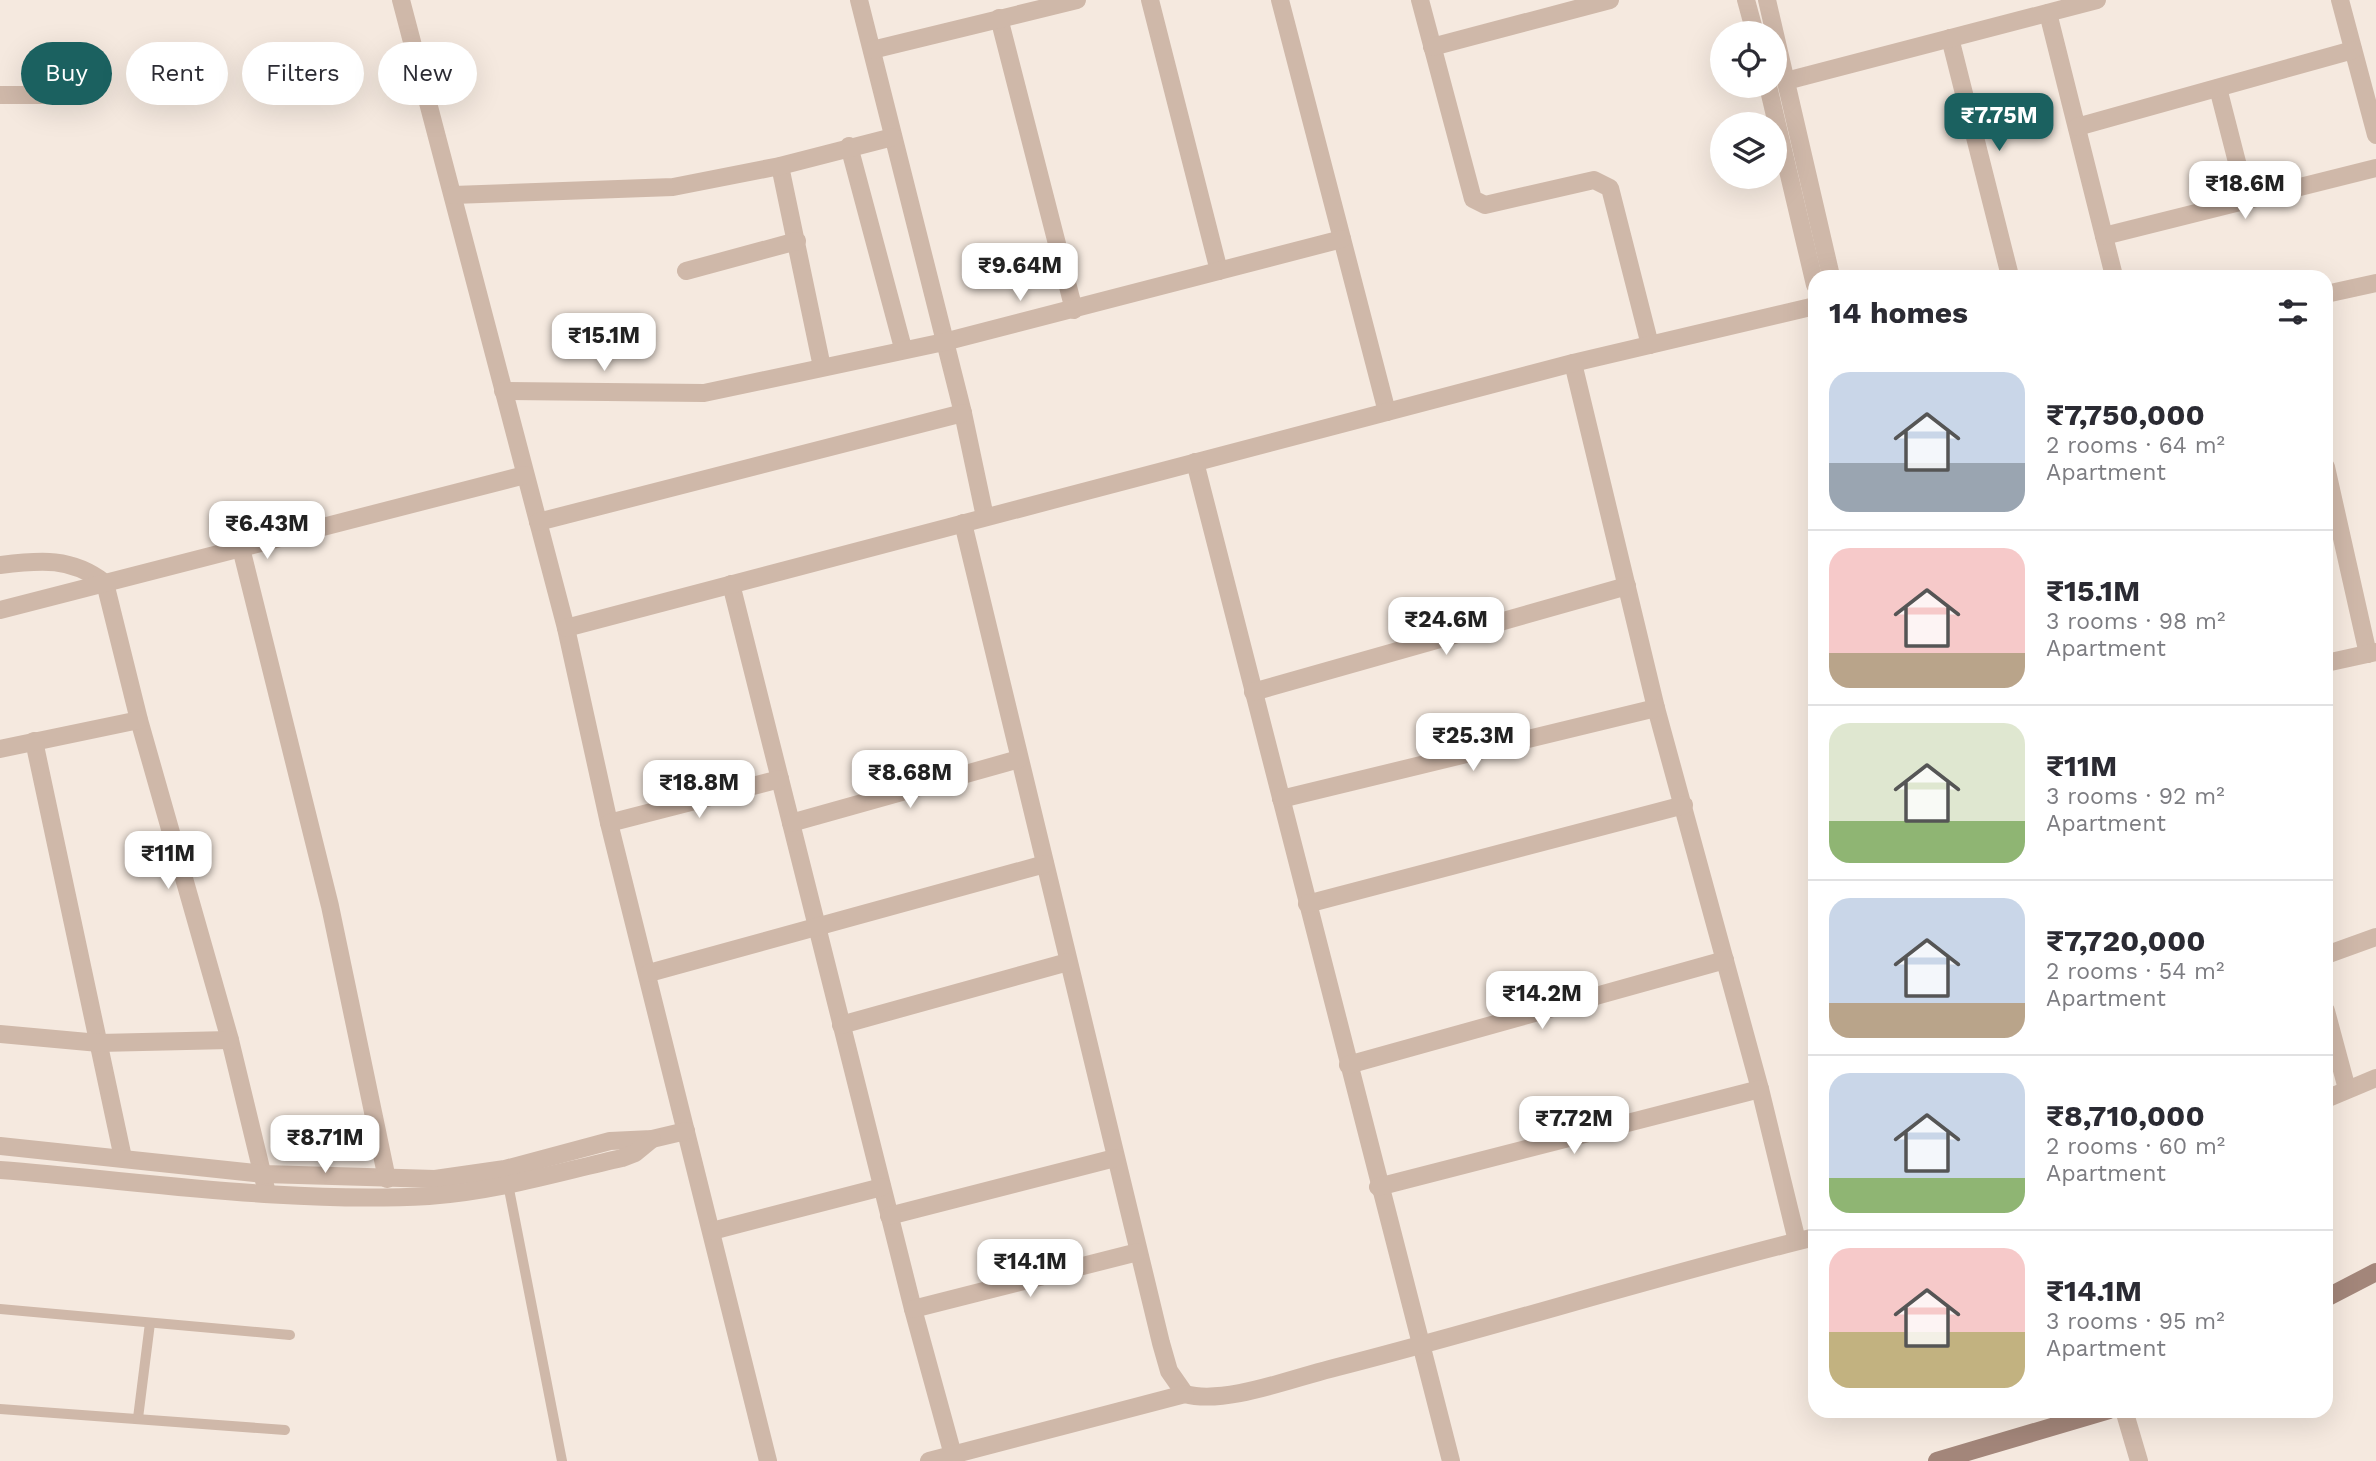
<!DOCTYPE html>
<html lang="en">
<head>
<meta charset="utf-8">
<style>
  :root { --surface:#fff; --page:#f7f7f7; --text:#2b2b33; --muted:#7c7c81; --line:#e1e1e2; --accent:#1b6160 }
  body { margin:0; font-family:"Work Sans",sans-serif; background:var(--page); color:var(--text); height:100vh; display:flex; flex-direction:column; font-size:26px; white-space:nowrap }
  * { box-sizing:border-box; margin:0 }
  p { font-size:23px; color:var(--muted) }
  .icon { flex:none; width:38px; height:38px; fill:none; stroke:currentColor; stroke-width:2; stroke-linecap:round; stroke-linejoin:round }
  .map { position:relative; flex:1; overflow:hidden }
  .details { position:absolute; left:1808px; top:270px; width:525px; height:1148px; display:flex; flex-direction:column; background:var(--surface); border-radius:21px; box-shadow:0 7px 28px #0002 }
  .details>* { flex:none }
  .top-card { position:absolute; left:21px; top:42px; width:665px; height:63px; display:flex; gap:14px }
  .buttons { position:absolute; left:1710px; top:21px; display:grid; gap:14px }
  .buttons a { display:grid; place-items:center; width:77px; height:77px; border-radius:50%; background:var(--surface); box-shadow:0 7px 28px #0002; font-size:35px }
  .price { position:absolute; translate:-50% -60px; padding:0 16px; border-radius:14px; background:#fff; color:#222; font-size:23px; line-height:46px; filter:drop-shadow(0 2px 4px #0008) }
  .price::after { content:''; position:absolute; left:50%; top:42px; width:21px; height:16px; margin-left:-10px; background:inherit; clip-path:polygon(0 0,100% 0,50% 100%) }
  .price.selected { background:var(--accent); color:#fff }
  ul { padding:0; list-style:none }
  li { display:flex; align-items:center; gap:21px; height:175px; padding:0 21px }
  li+li { border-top:2px solid var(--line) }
  li span { display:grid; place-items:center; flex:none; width:196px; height:140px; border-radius:21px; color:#555 }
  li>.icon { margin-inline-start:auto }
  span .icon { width:84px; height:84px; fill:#fffc; stroke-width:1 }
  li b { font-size:30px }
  h2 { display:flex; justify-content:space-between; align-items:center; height:84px; padding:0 21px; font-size:30px }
  .chip { padding:0 24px; border-radius:32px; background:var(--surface); box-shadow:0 7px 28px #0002; font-size:24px; line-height:63px }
  .chip.selected { background:var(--accent); color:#fff }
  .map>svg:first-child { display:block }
</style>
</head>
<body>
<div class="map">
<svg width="2376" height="1461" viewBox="0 0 2376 1461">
  <rect width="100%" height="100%" fill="#f5e9df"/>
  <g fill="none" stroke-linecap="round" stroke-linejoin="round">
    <g stroke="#cfb8a9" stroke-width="10">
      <polyline points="508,1184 562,1461"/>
      <polyline points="0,1309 290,1335"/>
      <polyline points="0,1409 285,1430"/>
      <polyline points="138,1418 150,1323"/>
    </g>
    <g stroke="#cfb8a9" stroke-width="18">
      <polyline points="401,0 566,628 609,823 768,1461"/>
      <polyline points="859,0 963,413 985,517"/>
      <polyline points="1150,0 1219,271"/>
      <polyline points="1280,0 1387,412"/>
      <polyline points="1420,0 1473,199 1485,205 1594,180 1610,188 1650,345"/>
      <polyline points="1746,0 1755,33"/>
      <polyline points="1767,0 1831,276"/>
      <polyline points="2340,0 2376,135"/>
      <polyline points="2048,13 2114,276"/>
      <polyline points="999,18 1074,310"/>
      <polyline points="1950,38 2010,276"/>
      <polyline points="1432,47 1610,0"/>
      <polyline points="872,50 1077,0"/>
      <polyline points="1786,81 2097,0"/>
      <polyline points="1768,86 1815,285"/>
      <polyline points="2218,88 2247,201"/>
      <polyline points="0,95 59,95"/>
      <polyline points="2077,127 2353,50"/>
      <polyline points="849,146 903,348"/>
      <polyline points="780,166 822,367"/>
      <polyline points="453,195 673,187 780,166 893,137"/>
      <polyline points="2104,236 2376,168"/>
      <polyline points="686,271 797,241"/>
      <polyline points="2326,294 2376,283"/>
      <polyline points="1573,363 1656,708 1760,1089 1797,1241"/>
      <polyline points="503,391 704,393 944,342 1342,239"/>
      <polyline points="1195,462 1451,1461"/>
      <polyline points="2326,467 2368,654"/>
      <polyline points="538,522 963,413"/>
      <path d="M963 523 1161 1343 1169 1371 1185 1394C1224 1405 1290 1379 1330 1369 1492 1328 1652 1277 1815 1237"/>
      <polyline points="241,548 330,906 387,1179"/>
      <path d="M0 565C40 560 72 557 105 583L139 720 230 1040 267 1193"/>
      <polyline points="731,584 913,1309 953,1455"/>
      <polyline points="0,610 525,475"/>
      <polyline points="566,628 1573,363 1815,306"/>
      <polyline points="2326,663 2376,652"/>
      <polyline points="1253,692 1627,586"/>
      <polyline points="34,741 123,1158"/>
      <polyline points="0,749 139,720"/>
      <polyline points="1281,799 1656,708"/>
      <polyline points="609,823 780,779"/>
      <polyline points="791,823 1019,759"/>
      <polyline points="1307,904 1684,805"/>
      <polyline points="2326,955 2376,937"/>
      <polyline points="649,973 1045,864"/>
      <polyline points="2326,1011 2347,1089"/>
      <polyline points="841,1025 1068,962"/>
      <polyline points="0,1034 99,1043 230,1040"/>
      <polyline points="1348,1065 1725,960"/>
      <polyline points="2326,1099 2376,1078"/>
      <polyline points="0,1146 264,1174 435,1179 505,1169 610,1141 652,1139 686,1131"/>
      <path d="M0 1170C142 1181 287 1204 429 1196 494 1192 559 1172 622 1158L635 1153 652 1139"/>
      <polyline points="1378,1187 1760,1089"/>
      <polyline points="889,1216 1115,1158"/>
      <polyline points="712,1231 882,1187"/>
      <polyline points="913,1309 1138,1252"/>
      <polyline points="2124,1410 2139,1461"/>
      <polyline points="929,1461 1185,1394"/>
    </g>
    <g stroke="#a3867a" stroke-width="18">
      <polyline points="2326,1298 2376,1272"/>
      <polyline points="1937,1461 2109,1410"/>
    </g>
  </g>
</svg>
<div class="buttons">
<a><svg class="icon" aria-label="locate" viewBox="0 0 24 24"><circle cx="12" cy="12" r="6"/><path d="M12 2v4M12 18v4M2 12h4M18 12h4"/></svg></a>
<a><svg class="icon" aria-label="layers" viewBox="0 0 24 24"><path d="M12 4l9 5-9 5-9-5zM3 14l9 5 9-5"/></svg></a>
</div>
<b class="price selected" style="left:1999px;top:153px">₹7.75M</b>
<b class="price" style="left:2245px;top:221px">₹18.6M</b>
<b class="price" style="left:1020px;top:303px">₹9.64M</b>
<b class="price" style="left:604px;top:373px">₹15.1M</b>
<b class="price" style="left:267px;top:561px">₹6.43M</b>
<b class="price" style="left:1446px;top:657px">₹24.6M</b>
<b class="price" style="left:1473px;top:773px">₹25.3M</b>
<b class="price" style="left:910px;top:810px">₹8.68M</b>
<b class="price" style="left:699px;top:820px">₹18.8M</b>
<b class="price" style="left:168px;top:891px">₹11M</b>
<b class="price" style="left:1542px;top:1031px">₹14.2M</b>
<b class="price" style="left:1574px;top:1156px">₹7.72M</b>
<b class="price" style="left:325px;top:1175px">₹8.71M</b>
<b class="price" style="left:1030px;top:1299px">₹14.1M</b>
<div class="top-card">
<a class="chip selected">Buy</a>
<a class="chip">Rent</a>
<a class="chip">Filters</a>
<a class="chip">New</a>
</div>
<section class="details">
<h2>14 homes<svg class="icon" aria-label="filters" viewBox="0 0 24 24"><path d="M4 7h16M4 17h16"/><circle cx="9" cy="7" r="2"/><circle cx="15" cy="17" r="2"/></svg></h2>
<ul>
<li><span style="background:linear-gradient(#c9d6e8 65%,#9aa5b1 0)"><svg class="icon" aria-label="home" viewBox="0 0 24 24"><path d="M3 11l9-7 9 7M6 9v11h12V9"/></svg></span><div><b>₹7,750,000</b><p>2 rooms · 64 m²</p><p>Apartment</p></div></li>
<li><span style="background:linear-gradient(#f6c9c9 75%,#b9a48a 0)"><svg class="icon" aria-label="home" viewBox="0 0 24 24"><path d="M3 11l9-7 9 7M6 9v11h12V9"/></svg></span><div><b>₹15.1M</b><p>3 rooms · 98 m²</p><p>Apartment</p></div></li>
<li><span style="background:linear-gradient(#dfe7d0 70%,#8fb573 0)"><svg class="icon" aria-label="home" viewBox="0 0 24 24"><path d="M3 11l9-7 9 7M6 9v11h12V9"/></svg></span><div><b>₹11M</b><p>3 rooms · 92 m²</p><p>Apartment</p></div></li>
<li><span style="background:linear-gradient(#c9d6e8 75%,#b9a48a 0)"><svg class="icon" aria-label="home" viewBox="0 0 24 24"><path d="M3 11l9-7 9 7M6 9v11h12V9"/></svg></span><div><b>₹7,720,000</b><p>2 rooms · 54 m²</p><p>Apartment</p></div></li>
<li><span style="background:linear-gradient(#c9d6e8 75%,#8fb573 0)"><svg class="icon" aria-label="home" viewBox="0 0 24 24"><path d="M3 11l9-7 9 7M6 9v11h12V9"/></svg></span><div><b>₹8,710,000</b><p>2 rooms · 60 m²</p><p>Apartment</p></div></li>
<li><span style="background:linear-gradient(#f6c9c9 60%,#c2b280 0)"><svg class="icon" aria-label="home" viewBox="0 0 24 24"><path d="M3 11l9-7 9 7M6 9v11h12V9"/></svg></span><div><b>₹14.1M</b><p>3 rooms · 95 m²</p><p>Apartment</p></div></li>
</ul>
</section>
</div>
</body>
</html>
